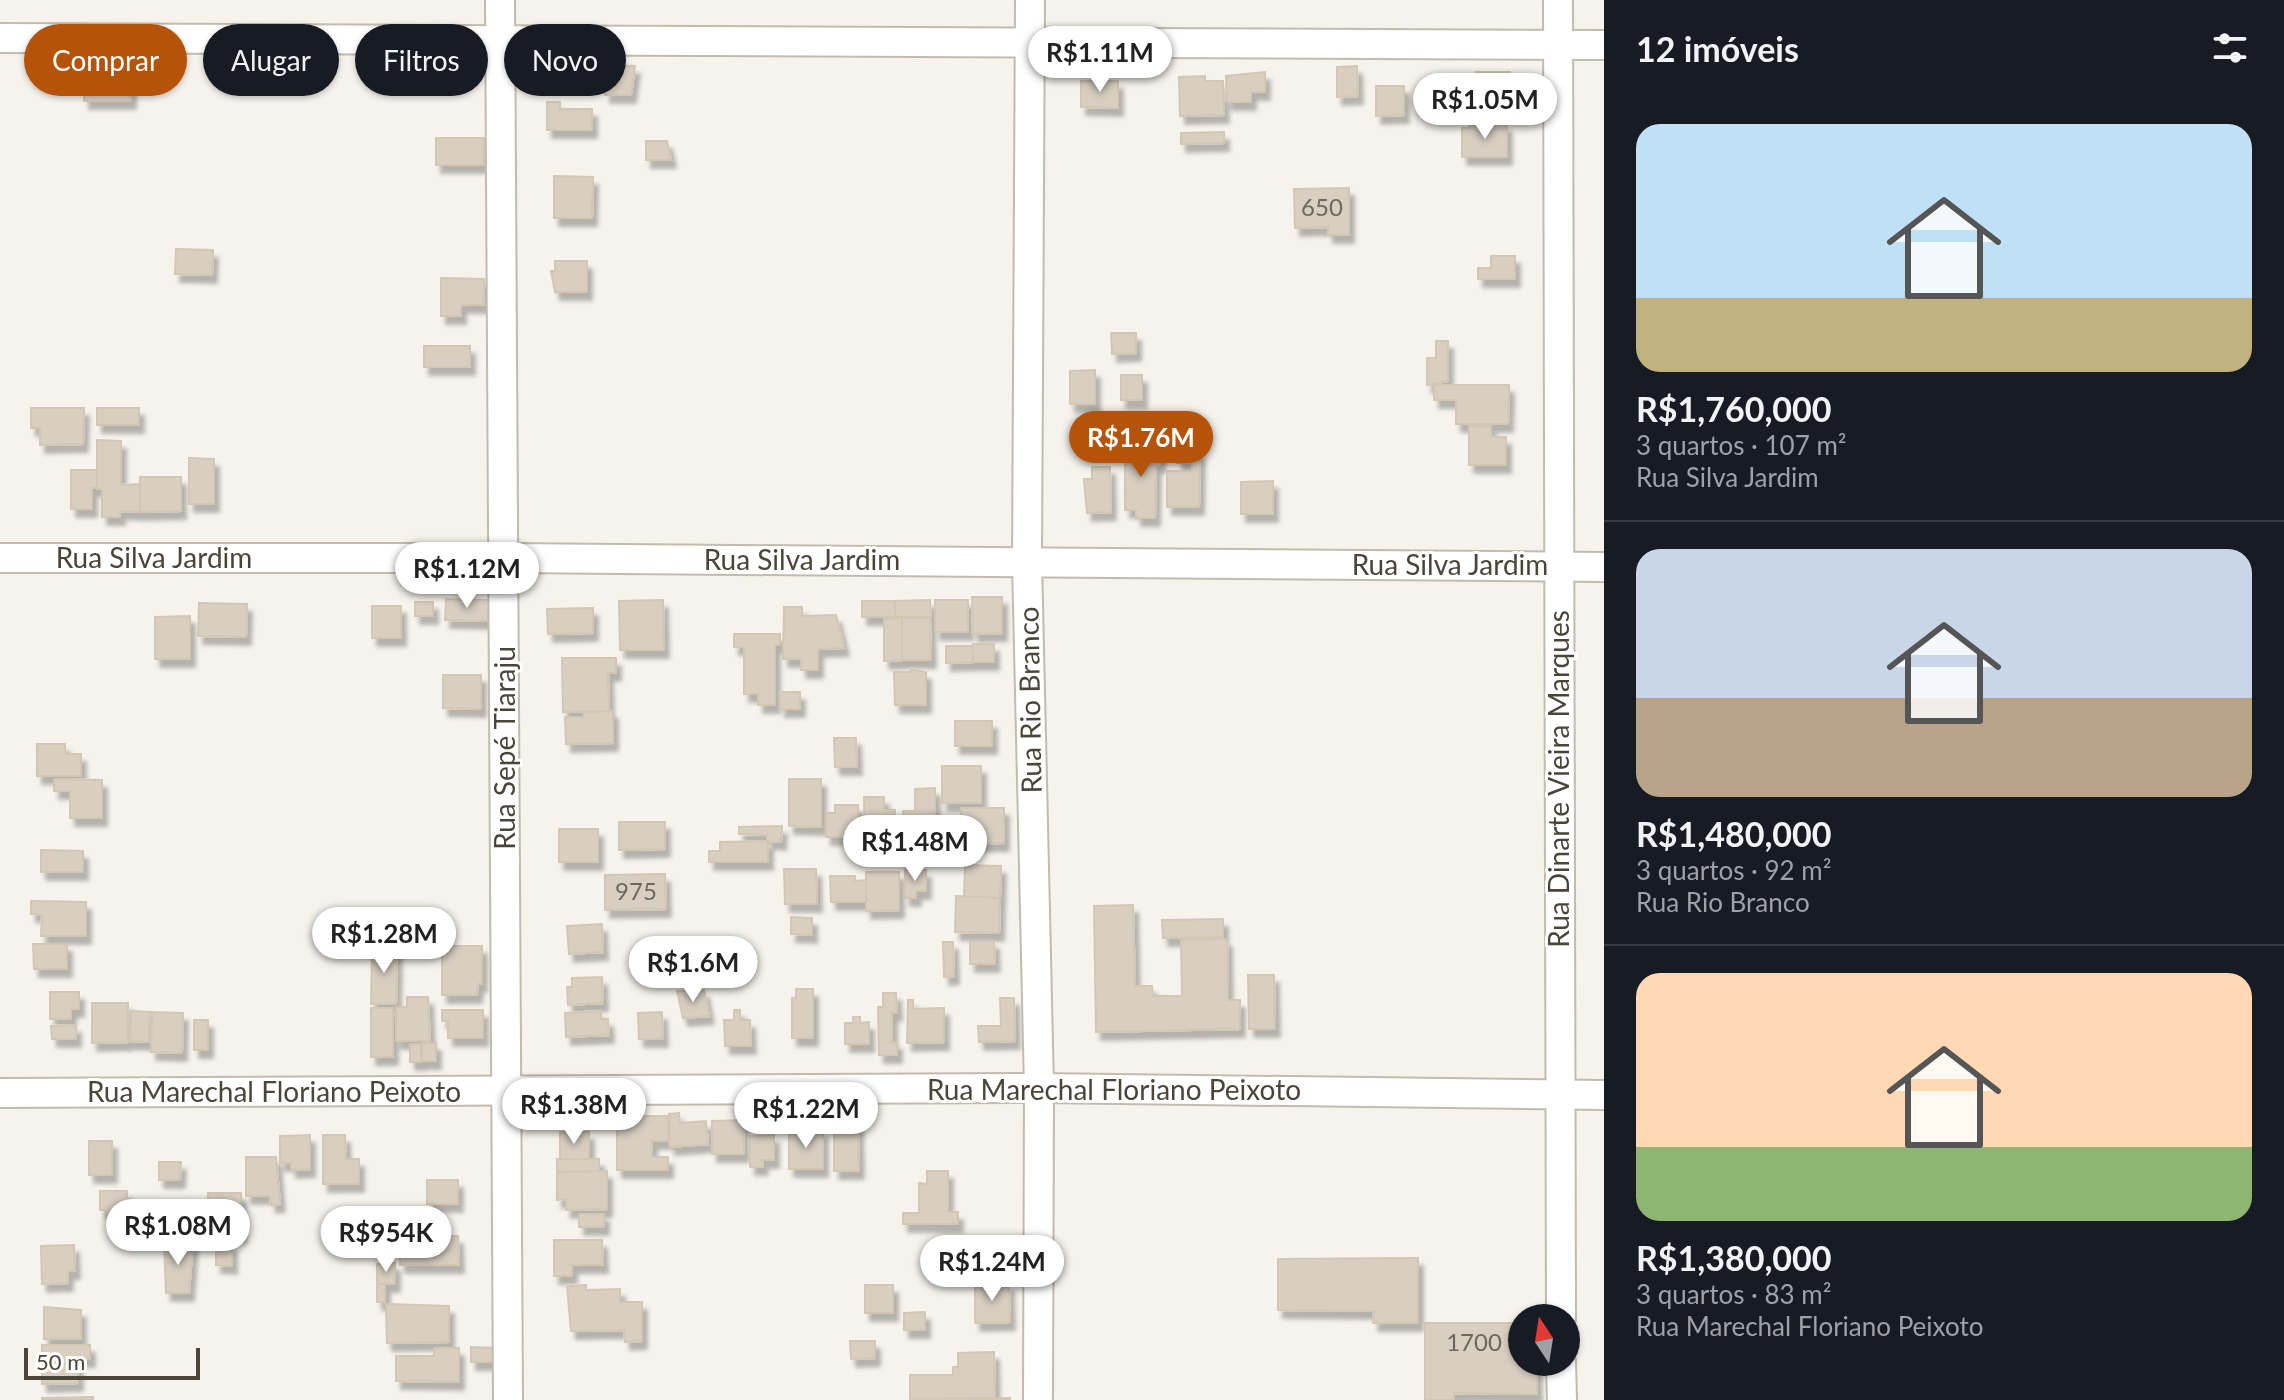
<!DOCTYPE html>
<html lang="pt">
<head>
<meta charset="utf-8">
<style>
  :root { --surface:#171b24; --page:#242831; --text:#f1f3f6; --muted:#9ea1a6; --line:#363941; --accent:#b45309 }
  body { margin:0; font-family:Lato,sans-serif; background:var(--page); color:var(--text); height:100vh; display:flex; flex-direction:column; font-size:30px; white-space:nowrap }
  * { box-sizing:border-box; margin:0 }
  p { font-size:26px; color:var(--muted) }
  .icon { flex:none; width:44px; height:44px; fill:none; stroke:currentColor; stroke-width:2; stroke-linecap:round; stroke-linejoin:round }
  .map { position:relative; flex:1; overflow:hidden }
  .drawer { display:flex; flex-direction:column; background:var(--surface); width:680px }
  .drawer>* { flex:none }
  .hud { position:absolute; left:24px; top:24px; width:760px; height:72px; display:flex; gap:16px }
  .needle { width:52px; rotate:348deg }
  .tools { position:absolute; left:1508px; top:1304px; display:grid; gap:16px }
  .tools a { display:grid; place-items:center; width:72px; height:72px; border-radius:50%; background:var(--surface); box-shadow:0 2px 6px #0004; font-size:40px }
  .scale { position:absolute; left:24px; bottom:20px; width:176px; box-sizing:border-box; padding-left:8px; border:4px solid #4b4439; border-top:0; font-size:22px; line-height:28px; white-space:nowrap; color:#4b4439; -webkit-text-stroke:6px #fff; paint-order:stroke }
  .price { position:absolute; translate:-50% -68px; padding:0 18px; border-radius:28px; background:#fff; color:#222; font-size:26px; line-height:52px; filter:drop-shadow(0 2px 4px #0008) }
  .price::after { content:''; position:absolute; left:50%; top:48px; width:24px; height:18px; margin-left:-12px; background:inherit; clip-path:polygon(0 0,100% 0,50% 100%) }
  .price.on { background:var(--accent); color:#fff }
  ul { padding:0; list-style:none }
  li { display:grid; align-content:center; gap:16px; height:424px; padding:0 32px }
  li+li { border-top:2px solid var(--line) }
  li span { display:grid; place-items:center; height:248px; border-radius:24px; color:#555 }
  li>.icon { margin-inline-start:auto }
  span .icon { width:144px; height:144px; fill:#fffc; stroke-width:1 }
  li b { font-size:34px }
  h2 { display:flex; justify-content:space-between; align-items:center; height:96px; padding:0 32px; font-size:34px }
  .tag { padding:0 28px; border-radius:36px; background:var(--surface); box-shadow:0 2px 6px #0004; font-size:28px; line-height:72px }
  .tag.on { background:var(--accent); color:#fff }
  main { display:flex; flex:1; min-height:0 }
  .map>svg:first-child { display:block }
</style>
</head>
<body>
<main>
<div class="map">
<svg width="1604" height="1400" viewBox="0 0 1604 1400">
  <defs>
    <filter id="shadow"><feDropShadow dx="5" dy="8" stdDeviation="2" flood-color="#0004"/></filter>
  </defs>
  <rect width="100%" height="100%" fill="#f6f3ec"/>
  <g fill="#d8cfc1" stroke="#d3c7b4" stroke-width="2" filter="url(#shadow)">
    <polygon points="606,65 635,66 631,95 605,95"/>
    <polygon points="1357,66 1358,96 1337,97 1337,67"/>
    <polygon points="84,72 118,72 118,80 131,80 131,101 84,101"/>
    <polygon points="1265,72 1265,92 1251,92 1251,102 1227,102 1226,76"/>
    <polygon points="1476,72 1510,72 1509,99 1476,99"/>
    <polygon points="1205,76 1205,81 1223,81 1224,115 1180,116 1179,77"/>
    <polygon points="1081,81 1118,81 1118,108 1081,107"/>
    <polygon points="1376,86 1404,86 1404,115 1376,116"/>
    <polygon points="547,102 560,102 560,109 592,109 592,130 547,130"/>
    <polygon points="1469,124 1507,124 1507,157 1462,157 1462,128 1469,128"/>
    <polygon points="1224,132 1224,143 1181,144 1181,133"/>
    <rect x="436" y="138" width="48" height="27"/>
    <polygon points="646,141 667,141 671,160 646,160"/>
    <polygon points="554,176 593,177 592,218 554,218"/>
    <polygon points="1349,188 1349,235 1328,235 1328,227 1295,228 1294,189"/>
    <polygon points="176,249 213,250 212,275 175,274"/>
    <polygon points="1491,256 1515,256 1515,279 1478,279 1478,268 1491,268"/>
    <polygon points="555,261 587,261 587,292 555,292 551,271 555,271"/>
    <polygon points="441,278 484,279 484,305 461,305 461,316 441,316"/>
    <polygon points="1111,333 1136,333 1136,353 1112,354"/>
    <polygon points="1436,341 1448,341 1448,381 1427,385 1427,358 1436,358"/>
    <rect x="424" y="346" width="46" height="21"/>
    <polygon points="1095,370 1095,404 1070,404 1070,371"/>
    <rect x="1121" y="375" width="21" height="25"/>
    <polygon points="1434,385 1509,385 1508,424 1456,424 1456,400 1434,400"/>
    <polygon points="31,408 84,408 83,444 40,445 40,428 31,428"/>
    <rect x="97" y="408" width="42" height="17"/>
    <polygon points="1469,426 1491,427 1491,437 1506,437 1506,465 1469,465"/>
    <polygon points="97,440 121,441 121,485 140,484 140,512 120,511 120,517 102,517 102,489 97,489"/>
    <polygon points="1125,441 1143,442 1143,451 1160,451 1160,465 1156,465 1155,518 1136,518 1136,510 1125,510"/>
    <polygon points="1177,452 1200,452 1199,507 1167,507 1167,471 1192,471 1192,463 1177,463"/>
    <polygon points="189,458 214,459 214,504 189,504"/>
    <polygon points="1092,467 1110,467 1111,512 1087,513 1084,479 1092,479"/>
    <polygon points="71,470 97,470 97,488 92,488 92,509 71,509"/>
    <polygon points="140,477 181,477 181,511 140,512"/>
    <polygon points="1273,481 1273,514 1241,514 1241,482"/>
    <polygon points="972,597 1002,597 1002,633 973,634"/>
    <polygon points="446,599 488,600 488,621 445,620"/>
    <polygon points="663,600 664,650 620,650 619,601"/>
    <polygon points="930,600 931,617 895,617 895,601"/>
    <rect x="935" y="600" width="33" height="32"/>
    <rect x="862" y="601" width="33" height="16"/>
    <rect x="415" y="602" width="18" height="14"/>
    <polygon points="199,603 247,604 246,637 198,636"/>
    <rect x="372" y="606" width="29" height="32"/>
    <polygon points="784,607 802,607 802,616 836,615 844,648 818,649 818,670 801,670 801,659 783,659"/>
    <polygon points="593,608 593,633 548,634 547,609"/>
    <polygon points="190,616 190,659 155,659 155,617"/>
    <polygon points="902,618 902,660 884,661 884,619"/>
    <polygon points="902,618 930,618 931,660 902,660"/>
    <polygon points="734,634 780,634 780,645 775,645 775,705 758,705 758,694 744,694 744,647 734,647"/>
    <rect x="973" y="644" width="21" height="18"/>
    <polygon points="946,646 973,646 973,662 946,663"/>
    <polygon points="562,658 616,658 616,673 608,673 609,711 563,712"/>
    <polygon points="911,669 926,672 926,705 895,705 894,672 911,672"/>
    <polygon points="443,675 481,675 481,709 443,708"/>
    <rect x="780" y="692" width="20" height="17"/>
    <polygon points="613,711 613,743 566,744 565,717 583,717 583,712"/>
    <rect x="955" y="721" width="37" height="25"/>
    <polygon points="834,738 856,738 857,767 835,767"/>
    <polygon points="37,744 65,744 65,754 81,754 81,776 37,776"/>
    <rect x="942" y="766" width="39" height="37"/>
    <polygon points="54,779 102,780 102,818 70,818 70,791 54,791"/>
    <polygon points="789,779 821,779 821,827 789,826"/>
    <polygon points="935,788 935,834 903,835 903,811 915,811 915,789"/>
    <polygon points="864,797 884,797 884,810 895,810 895,842 874,842 874,847 865,848"/>
    <polygon points="835,805 858,805 858,837 826,837 826,813 835,813"/>
    <polygon points="961,808 1004,808 1004,843 942,844 942,829 961,829"/>
    <polygon points="619,822 665,822 665,849 619,850"/>
    <polygon points="782,826 781,842 768,841 767,835 739,834 739,827"/>
    <rect x="559" y="829" width="39" height="33"/>
    <polygon points="768,841 768,862 709,862 709,851 720,851 720,842"/>
    <polygon points="41,850 83,851 83,872 41,872"/>
    <polygon points="965,865 1001,866 1000,898 964,897"/>
    <polygon points="784,869 816,869 817,904 785,904"/>
    <polygon points="905,870 926,870 926,891 916,891 916,898 905,898"/>
    <polygon points="866,872 899,872 899,910 866,911"/>
    <polygon points="665,874 666,909 605,910 605,875"/>
    <polygon points="830,876 855,876 855,881 866,880 866,902 831,902"/>
    <polygon points="956,896 1000,898 999,933 955,932"/>
    <polygon points="31,901 86,902 86,936 41,936 42,915 31,914"/>
    <polygon points="1133,905 1135,986 1152,986 1153,996 1182,996 1181,940 1227,939 1228,1000 1240,1000 1240,1029 1096,1032 1094,906"/>
    <polygon points="791,917 812,918 812,935 791,934"/>
    <polygon points="1223,919 1223,937 1163,938 1162,920"/>
    <polygon points="602,924 603,952 569,954 567,926"/>
    <polygon points="970,941 994,941 995,964 970,964"/>
    <polygon points="943,942 953,942 954,976 944,977"/>
    <polygon points="33,944 67,944 67,969 34,969"/>
    <polygon points="397,945 396,1004 371,1004 372,946"/>
    <polygon points="442,946 482,946 482,984 478,984 477,995 442,995"/>
    <polygon points="1248,975 1274,975 1275,1029 1249,1029"/>
    <polygon points="602,977 603,1003 568,1005 567,987 572,987 572,978"/>
    <polygon points="796,989 813,989 813,1038 792,1038 792,998 796,998"/>
    <polygon points="704,990 709,1016 683,1018 677,991"/>
    <polygon points="50,992 79,992 79,1009 71,1009 71,1019 50,1019"/>
    <polygon points="883,993 896,993 897,1013 892,1013 892,1042 897,1042 897,1055 879,1055 878,1007 883,1007"/>
    <polygon points="407,997 428,997 430,1041 396,1041 396,1007 407,1007"/>
    <polygon points="1000,998 1014,998 1015,1041 979,1042 978,1026 1001,1026"/>
    <polygon points="908,1000 913,1000 913,1009 944,1008 944,1042 907,1043"/>
    <polygon points="92,1003 128,1003 128,1042 92,1043"/>
    <rect x="371" y="1008" width="22" height="49"/>
    <polygon points="442,1010 483,1010 483,1038 448,1038 448,1021 442,1021"/>
    <polygon points="734,1010 740,1010 740,1020 750,1020 751,1046 725,1046 724,1020 734,1020"/>
    <polygon points="131,1011 150,1012 149,1042 130,1041"/>
    <polygon points="601,1011 601,1019 608,1019 609,1035 566,1037 565,1013"/>
    <polygon points="152,1012 183,1013 182,1053 151,1052"/>
    <polygon points="662,1012 663,1039 639,1039 638,1013"/>
    <polygon points="853,1017 860,1017 860,1023 869,1022 869,1044 845,1044 845,1023 853,1023"/>
    <rect x="194" y="1020" width="14" height="30"/>
    <polygon points="76,1025 76,1039 52,1039 51,1026"/>
    <rect x="422" y="1043" width="14" height="18"/>
    <rect x="410" y="1044" width="11" height="18"/>
    <polygon points="679,1113 680,1123 706,1121 708,1144 670,1147 669,1114"/>
    <polygon points="617,1116 668,1116 668,1141 652,1141 652,1157 668,1157 668,1170 617,1170"/>
    <polygon points="743,1120 744,1154 712,1154 712,1121"/>
    <polygon points="858,1124 859,1171 834,1171 834,1125"/>
    <rect x="789" y="1130" width="34" height="39"/>
    <rect x="560" y="1132" width="29" height="27"/>
    <polygon points="310,1135 310,1169 291,1170 291,1163 280,1163 280,1136"/>
    <polygon points="323,1135 345,1135 346,1159 359,1159 359,1184 323,1184"/>
    <polygon points="774,1135 774,1160 762,1160 763,1167 750,1167 750,1136"/>
    <rect x="89" y="1141" width="23" height="34"/>
    <polygon points="246,1157 276,1157 280,1204 271,1205 270,1196 246,1196"/>
    <rect x="557" y="1159" width="42" height="13"/>
    <polygon points="159,1162 181,1162 180,1180 159,1180"/>
    <polygon points="607,1171 607,1209 566,1210 566,1199 557,1200 557,1172"/>
    <polygon points="927,1171 948,1171 948,1212 958,1212 958,1224 903,1224 903,1213 919,1213 919,1183 927,1184"/>
    <rect x="427" y="1180" width="31" height="24"/>
    <polygon points="100,1191 127,1191 127,1211 116,1211 116,1219 108,1219 108,1210 100,1210"/>
    <polygon points="208,1193 241,1193 241,1235 208,1234"/>
    <rect x="579" y="1214" width="25" height="13"/>
    <polygon points="400,1236 458,1236 459,1265 400,1265"/>
    <polygon points="554,1240 602,1240 603,1265 572,1265 572,1276 554,1276"/>
    <polygon points="164,1242 193,1242 189,1293 166,1293"/>
    <polygon points="216,1244 232,1244 232,1266 216,1265"/>
    <polygon points="74,1245 75,1271 68,1271 68,1283 42,1284 41,1246"/>
    <polygon points="1418,1258 1418,1323 1373,1323 1374,1311 1278,1310 1278,1259"/>
    <polygon points="395,1263 395,1284 377,1284 377,1264"/>
    <polygon points="1009,1283 1010,1322 975,1323 975,1284"/>
    <rect x="377" y="1284" width="8" height="18"/>
    <polygon points="586,1285 586,1290 620,1289 620,1302 642,1302 642,1341 625,1342 624,1330 571,1331 567,1286"/>
    <rect x="865" y="1285" width="28" height="28"/>
    <polygon points="386,1304 449,1306 449,1342 387,1343"/>
    <polygon points="44,1307 81,1310 81,1339 44,1339"/>
    <polygon points="925,1312 925,1330 904,1330 904,1313"/>
    <polygon points="1425,1323 1522,1323 1522,1362 1537,1362 1537,1394 1454,1393 1454,1400 1425,1400"/>
    <polygon points="850,1341 875,1341 875,1358 851,1359"/>
    <polygon points="42,1345 90,1345 90,1359 78,1359 78,1383 42,1384"/>
    <polygon points="471,1347 494,1348 494,1362 471,1362"/>
    <polygon points="434,1348 459,1348 459,1382 396,1381 396,1356 434,1356"/>
    <polygon points="994,1352 995,1398 910,1399 910,1375 953,1375 953,1367 958,1367 958,1353"/>
    <polygon points="93,1397 93,1400 42,1400 42,1398"/>
    <rect x="966" y="1398" width="44" height="2"/>
  </g>
  <g fill="none" stroke-linecap="round" stroke-linejoin="round">
    <g stroke="#c2bbae" stroke-width="32">
      <g id="minor">
        <polyline points="500,0 508,1400"/>
        <polyline points="1030,0 1027,561 1039,1088 1038,1400"/>
        <polyline points="1558,0 1561,1318"/>
        <polyline points="0,38 1604,45"/>
        <polyline points="0,558 504,558 1604,567"/>
        <polyline points="0,1093 1039,1088 1604,1095"/>
        <polyline points="1561,1362 1562,1400"/>
      </g>
    </g>
    <use href="#minor" stroke="#fff" stroke-width="28"/>
  </g>
  <g text-anchor="middle" stroke-width="6" stroke-linejoin="round" paint-order="stroke">
    <g font-size="24" fill="#6e675b">
      <text x="1322" y="216">650</text>
      <text x="636" y="900">975</text>
      <text x="1474" y="1351">1700</text>
    </g>
    <g font-size="28" fill="#4b4439" stroke="#fff">
      <text x="154" y="568">Rua Silva Jardim</text>
      <text x="802" y="570">Rua Silva Jardim</text>
      <text x="1450" y="575">Rua Silva Jardim</text>
      <text transform="translate(1030 700) rotate(-91)" y="10">Rua Rio Branco</text>
      <text transform="translate(505 748) rotate(-90)" y="10">Rua Sepé Tiaraju</text>
      <text transform="translate(1559 779) rotate(-90)" y="10">Rua Dinarte Vieira Marques</text>
      <text x="1114" y="1100">Rua Marechal Floriano Peixoto</text>
      <text x="274" y="1102">Rua Marechal Floriano Peixoto</text>
    </g>
  </g>
</svg>
<div class="tools">
<a><svg class="needle" viewBox="-14 -14 28 28"><path d="M0-13l5 13h-10z" fill="#e53935"/><path d="M0 13l5-13h-10z" fill="#9ea1a6"/></svg></a>
</div>
<div class="scale">50 m</div>
<b class="price" style="left:1100px;top:94px">R$1.11M</b>
<b class="price" style="left:1485px;top:141px">R$1.05M</b>
<b class="price on" style="left:1141px;top:479px">R$1.76M</b>
<b class="price" style="left:467px;top:610px">R$1.12M</b>
<b class="price" style="left:915px;top:883px">R$1.48M</b>
<b class="price" style="left:384px;top:975px">R$1.28M</b>
<b class="price" style="left:693px;top:1004px">R$1.6M</b>
<b class="price" style="left:574px;top:1146px">R$1.38M</b>
<b class="price" style="left:806px;top:1150px">R$1.22M</b>
<b class="price" style="left:178px;top:1267px">R$1.08M</b>
<b class="price" style="left:386px;top:1274px">R$954K</b>
<b class="price" style="left:992px;top:1303px">R$1.24M</b>
<div class="hud">
<a class="tag on">Comprar</a>
<a class="tag">Alugar</a>
<a class="tag">Filtros</a>
<a class="tag">Novo</a>
</div>
</div>
<section class="drawer">
<h2>12 imóveis<svg class="icon" aria-label="filters" viewBox="0 0 24 24"><path d="M4 7h16M4 17h16"/><circle cx="9" cy="7" r="2"/><circle cx="15" cy="17" r="2"/></svg></h2>
<ul>
<li><span style="background:linear-gradient(#bfe0f5 70%,#c2b280 0)"><svg class="icon" aria-label="home" viewBox="0 0 24 24"><path d="M3 11l9-7 9 7M6 9v11h12V9"/></svg></span><div><b>R$1,760,000</b><p>3 quartos · 107 m²</p><p>Rua Silva Jardim</p></div></li>
<li><span style="background:linear-gradient(#c9d6e8 60%,#b9a48a 0)"><svg class="icon" aria-label="home" viewBox="0 0 24 24"><path d="M3 11l9-7 9 7M6 9v11h12V9"/></svg></span><div><b>R$1,480,000</b><p>3 quartos · 92 m²</p><p>Rua Rio Branco</p></div></li>
<li><span style="background:linear-gradient(#ffd9b3 70%,#8fb573 0)"><svg class="icon" aria-label="home" viewBox="0 0 24 24"><path d="M3 11l9-7 9 7M6 9v11h12V9"/></svg></span><div><b>R$1,380,000</b><p>3 quartos · 83 m²</p><p>Rua Marechal Floriano Peixoto</p></div></li>
</ul>
</section>
</main>
</body>
</html>
